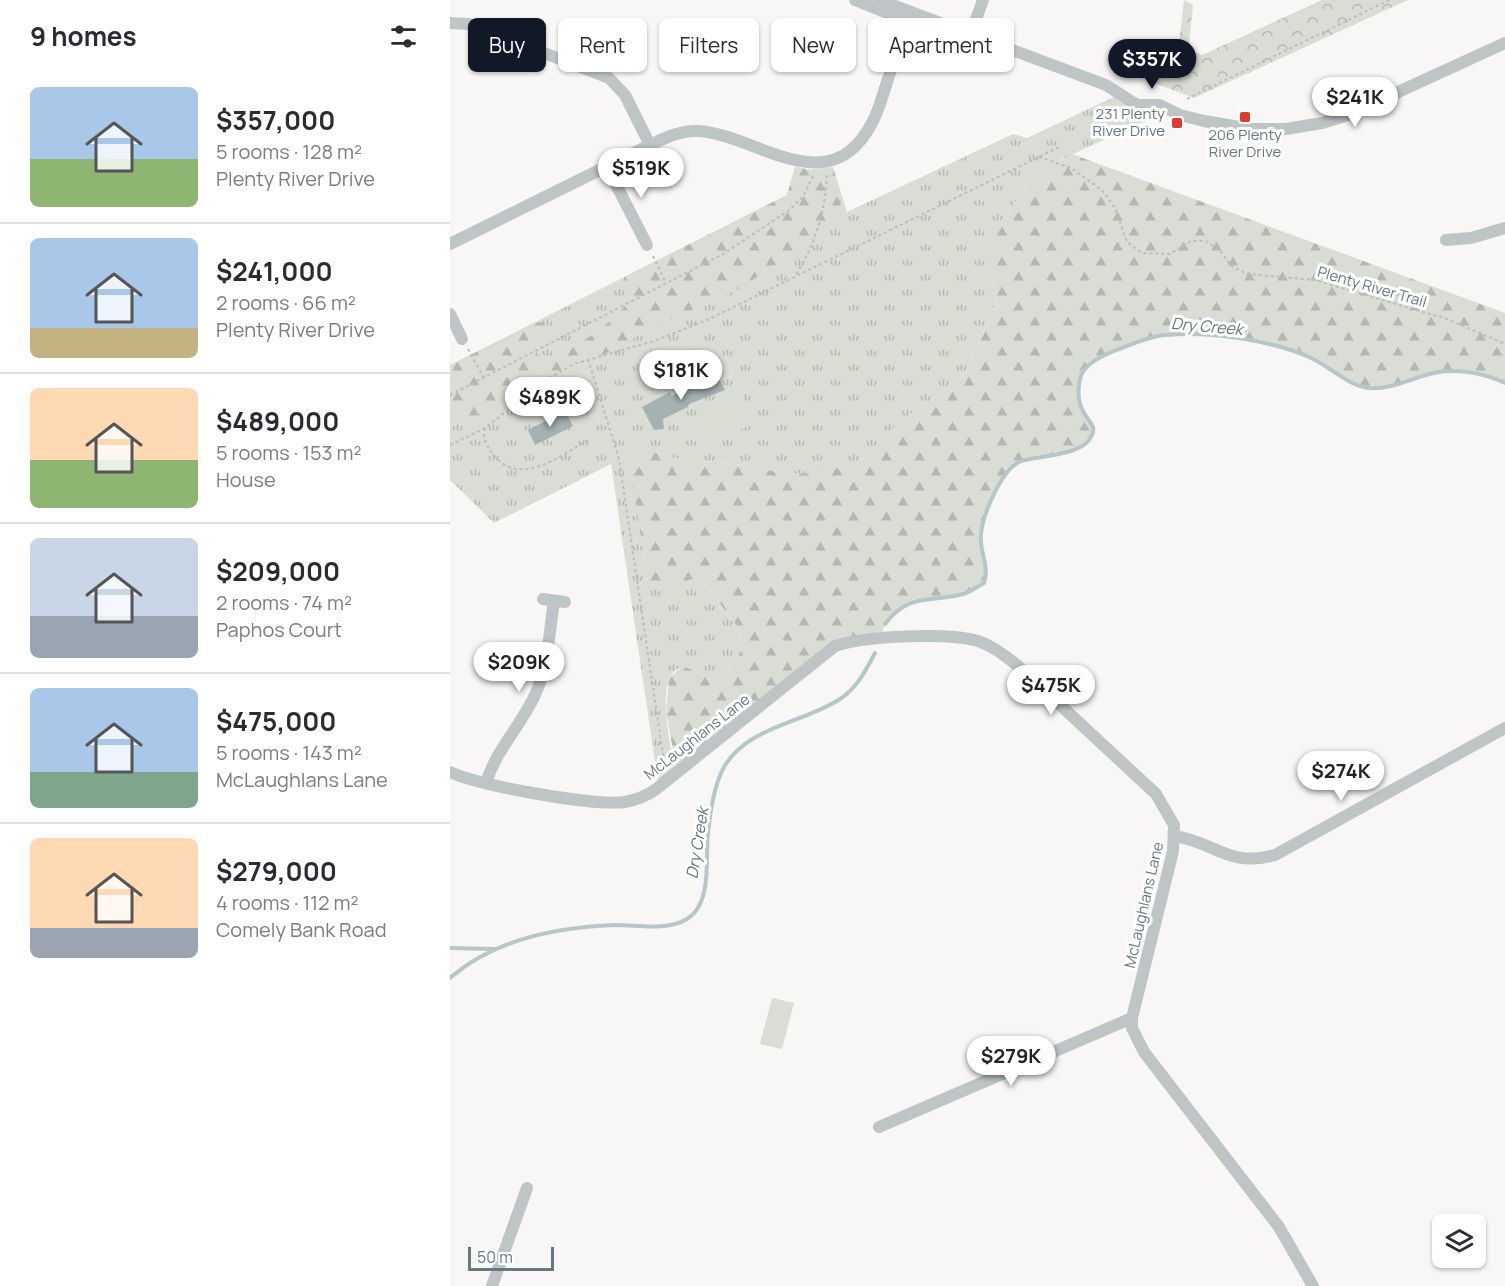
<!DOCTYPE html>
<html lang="en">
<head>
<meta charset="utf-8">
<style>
  :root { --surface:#fff; --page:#f7f7f7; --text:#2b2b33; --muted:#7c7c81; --line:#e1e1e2; --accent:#111827 }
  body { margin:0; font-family:Manrope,sans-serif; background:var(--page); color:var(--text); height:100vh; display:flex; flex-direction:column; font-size:22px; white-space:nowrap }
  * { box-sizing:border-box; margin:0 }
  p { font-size:20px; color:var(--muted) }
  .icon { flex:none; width:33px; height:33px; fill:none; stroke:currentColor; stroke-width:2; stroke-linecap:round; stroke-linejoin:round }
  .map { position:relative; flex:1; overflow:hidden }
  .details { display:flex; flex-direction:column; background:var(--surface); width:450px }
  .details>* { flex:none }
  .guide { position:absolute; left:18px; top:18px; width:570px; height:54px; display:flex; gap:12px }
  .tools { position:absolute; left:982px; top:1214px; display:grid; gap:12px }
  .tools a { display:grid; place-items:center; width:54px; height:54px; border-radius:9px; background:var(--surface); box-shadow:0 2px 4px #0004; font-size:30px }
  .scale { position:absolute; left:18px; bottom:15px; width:86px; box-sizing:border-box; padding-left:6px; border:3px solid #64787f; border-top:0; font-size:16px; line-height:21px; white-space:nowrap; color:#64787f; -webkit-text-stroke:4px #fff; paint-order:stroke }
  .price { position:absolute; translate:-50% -51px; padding:0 14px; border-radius:21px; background:#fff; color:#222; font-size:20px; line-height:39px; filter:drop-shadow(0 2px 3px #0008) }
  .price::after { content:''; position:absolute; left:50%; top:36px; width:18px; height:14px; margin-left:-9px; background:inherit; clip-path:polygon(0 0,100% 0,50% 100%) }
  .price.current { background:var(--accent); color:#fff }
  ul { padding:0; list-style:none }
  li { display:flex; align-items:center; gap:18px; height:150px; padding:0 30px }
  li+li { border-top:2px solid var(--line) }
  li span { display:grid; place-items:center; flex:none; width:168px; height:120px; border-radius:9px; color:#555 }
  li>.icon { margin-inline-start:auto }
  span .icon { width:72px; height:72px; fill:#fffc; stroke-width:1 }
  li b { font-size:26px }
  h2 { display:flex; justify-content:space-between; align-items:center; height:72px; padding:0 30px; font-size:26px }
  .chip { padding:0 21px; border-radius:9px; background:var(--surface); box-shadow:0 2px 4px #0004; font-size:21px; line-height:54px }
  .chip.current { background:var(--accent); color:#fff }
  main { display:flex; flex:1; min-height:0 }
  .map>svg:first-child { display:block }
</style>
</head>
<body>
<main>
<section class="details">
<h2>9 homes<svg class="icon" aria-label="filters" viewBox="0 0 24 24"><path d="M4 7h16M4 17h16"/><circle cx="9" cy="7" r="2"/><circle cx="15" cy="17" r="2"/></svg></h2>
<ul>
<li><span style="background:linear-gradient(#a9c7e8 60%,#8fb573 0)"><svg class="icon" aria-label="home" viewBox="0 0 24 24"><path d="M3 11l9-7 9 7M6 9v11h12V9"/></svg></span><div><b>$357,000</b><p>5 rooms · 128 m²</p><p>Plenty River Drive</p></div></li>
<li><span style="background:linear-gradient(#a9c7e8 75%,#c2b280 0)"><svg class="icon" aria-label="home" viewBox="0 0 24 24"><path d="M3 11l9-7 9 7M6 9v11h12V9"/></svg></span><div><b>$241,000</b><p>2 rooms · 66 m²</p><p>Plenty River Drive</p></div></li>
<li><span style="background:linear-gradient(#ffd9b3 60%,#8fb573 0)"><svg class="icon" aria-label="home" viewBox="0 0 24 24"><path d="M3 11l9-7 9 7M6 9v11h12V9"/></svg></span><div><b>$489,000</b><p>5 rooms · 153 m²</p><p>House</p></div></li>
<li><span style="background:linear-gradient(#c9d6e8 65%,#9aa5b1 0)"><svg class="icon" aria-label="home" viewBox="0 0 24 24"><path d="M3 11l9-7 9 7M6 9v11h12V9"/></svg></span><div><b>$209,000</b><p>2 rooms · 74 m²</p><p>Paphos Court</p></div></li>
<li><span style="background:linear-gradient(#a9c7e8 70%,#7fa58c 0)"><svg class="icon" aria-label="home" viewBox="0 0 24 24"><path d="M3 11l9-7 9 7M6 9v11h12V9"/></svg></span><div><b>$475,000</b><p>5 rooms · 143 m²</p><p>McLaughlans Lane</p></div></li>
<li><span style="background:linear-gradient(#ffd9b3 75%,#9aa5b1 0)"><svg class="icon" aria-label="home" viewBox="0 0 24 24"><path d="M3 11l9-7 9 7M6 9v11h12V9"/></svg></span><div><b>$279,000</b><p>4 rooms · 112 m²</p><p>Comely Bank Road</p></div></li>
</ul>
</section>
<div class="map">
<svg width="1055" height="1286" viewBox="0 0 1055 1286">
  <defs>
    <pattern id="grass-tufts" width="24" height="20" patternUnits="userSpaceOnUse" patternTransform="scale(1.5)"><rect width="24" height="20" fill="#d9ddd4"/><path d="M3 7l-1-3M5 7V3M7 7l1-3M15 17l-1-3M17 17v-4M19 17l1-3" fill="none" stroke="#b4b8b1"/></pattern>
    <pattern id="forest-firs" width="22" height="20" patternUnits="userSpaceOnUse" patternTransform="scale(1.5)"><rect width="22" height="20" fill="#d9ddd4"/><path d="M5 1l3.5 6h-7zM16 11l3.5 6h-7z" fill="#b4b8b1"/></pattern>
    <pattern id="park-crowns" width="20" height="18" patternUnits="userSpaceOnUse" patternTransform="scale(1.5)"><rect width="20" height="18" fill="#d9ddd4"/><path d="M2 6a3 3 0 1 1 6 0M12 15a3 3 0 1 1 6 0" fill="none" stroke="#b4b8b1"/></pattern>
  </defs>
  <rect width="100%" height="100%" fill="#f8f7f5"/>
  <path fill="url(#grass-tufts)" d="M668 95 709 110 710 114 610 160 577 186 549 223 540 268 547 299 521 362 510 380 453 419 407 464 363 473 338 474 282 463 232 460 186 447 179 453 198 583 241 579 253 582 288 627 292 645 290 653 268 679C251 681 248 667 227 669 205 684 221 746 225 769L208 782 161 464 44 523 0 480V365L337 195 345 167 361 170 383 167 397 212 563 134 577 138Z"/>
  <g fill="url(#forest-firs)">
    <path d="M622 154 1055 313V383C1031 372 1002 367 976 375 958 380 938 390 919 388 898 386 878 365 859 357 821 340 757 332 716 335 699 336 680 345 664 351 654 355 641 361 634 370 627 380 627 399 632 409 637 422 650 425 639 440 629 455 588 456 571 461 552 468 533 514 531 534 529 552 540 565 534 583 528 586 521 592 514 594 482 604 445 592 432 633L392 639 226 766 216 712 219 677 233 667C246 669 254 681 268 679L290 653 292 645 288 627 253 582 241 579 215 590 205 589 198 583 179 460 180 449 186 447 232 460 282 463 338 474 363 473 407 464 453 419 510 380 521 362 547 299 540 268V240L549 223 577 186 597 168Z"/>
    <path d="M345 167 361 170 383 167C390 190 398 215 377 232 343 251 311 277 277 295 256 306 234 312 214 322 177 340 32 428 0 418L3 389 0 385V365L89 322 96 324 98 330 86 348 87 354 97 359C113 357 169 319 175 305 179 296 174 287 174 277L337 195Z"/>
  </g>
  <polygon fill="url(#park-crowns)" points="734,0 743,5 739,43 741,50 752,55 872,0 958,0 744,98 699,81 737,62 729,43"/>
  <g fill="#d9ddd4">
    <polygon points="292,396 305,422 255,447 242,422"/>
    <polygon points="322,998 344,1003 332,1049 310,1044"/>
  </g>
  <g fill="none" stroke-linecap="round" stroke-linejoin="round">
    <g stroke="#b7c6c8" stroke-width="4">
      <path d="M435 624C459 592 480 603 513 594 521 592 528 586 534 583 540 565 529 552 531 534 533 514 552 468 571 461 588 456 629 455 639 440 650 425 637 422 632 409 627 399 627 380 634 370 641 361 654 355 664 351 680 345 699 336 716 335 757 331 821 340 859 357 878 365 898 386 919 388 938 390 958 380 976 375 1002 367 1031 372 1055 383"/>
      <polyline points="0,948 44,949"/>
      <path d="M0 978C44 939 109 927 166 925 189 925 217 931 237 919 263 903 255 858 258 833 260 813 264 785 274 767 298 726 354 723 390 699 407 688 416 670 425 653"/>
    </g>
  </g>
  <g fill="#a6b1b4">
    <polygon points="266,373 275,390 239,404 238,407 213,419 214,429 204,430 192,407 220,392 222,396"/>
    <polygon points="115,411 123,426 85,445 78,430"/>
  </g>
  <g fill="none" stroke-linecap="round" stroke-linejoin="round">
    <g stroke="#babebf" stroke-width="2" stroke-dasharray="3 3" stroke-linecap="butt">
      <polyline points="737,99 939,0"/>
      <polyline points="589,157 621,168 652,190 665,208 677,242 692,253 720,254 741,241 756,241 771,252 781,266 797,274 865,280 997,319 1055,344"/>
      <polyline points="203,256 216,283"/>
      <path d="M346 274C366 243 376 209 377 172"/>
      <polyline points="18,349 34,378"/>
      <polyline points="138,359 169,459 215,768"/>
      <polyline points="0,395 273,254 338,211 353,197 364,174"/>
      <path d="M35 428C32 439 37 446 43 454 68 489 113 455 139 439"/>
      <polyline points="0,445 35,428 99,378 124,364 204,341 257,320 609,147"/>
    </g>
    <g stroke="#bfc5c7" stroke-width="12">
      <polyline points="405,0 462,23 501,33"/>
      <polyline points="429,0 656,85 687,105 710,105 730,115 754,121 802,129 836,129 872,123 898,115 1055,43"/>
      <polyline points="0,23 19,24 159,78 175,95 200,145"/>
      <polyline points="520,36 533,0"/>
      <polyline points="157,167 197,245"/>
      <polyline points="996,240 1021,238 1055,228"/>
      <path d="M0 244 200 145C215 138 231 130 248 131 303 134 373 199 416 133 428 116 433 93 440 73 446 56 454 40 462 23"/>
      <polyline points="0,314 12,339"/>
      <polyline points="93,599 115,602"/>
      <path d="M0 772C30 786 143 806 175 802 186 800 196 796 205 790L385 646C415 636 498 632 528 641 543 646 555 656 567 665L706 794 724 825 723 851 682 1018V1028L694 1052 829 1227 863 1286"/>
      <path d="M36 783C46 751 67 730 82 701 98 671 99 634 104 601"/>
      <path d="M724 836C766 842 778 868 825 855L1055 728"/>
      <polyline points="429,1127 682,1018"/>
      <polyline points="42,1286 77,1188"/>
    </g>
  </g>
  <g fill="#de3a30" stroke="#fff" stroke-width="2">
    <rect x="789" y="111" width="12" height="12" rx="3"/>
    <rect x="721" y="117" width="12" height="12" rx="3"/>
  </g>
  <g text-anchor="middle" stroke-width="6" stroke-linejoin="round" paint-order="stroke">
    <g font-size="15" fill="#64787f" stroke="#fff" text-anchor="end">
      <text x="715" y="119">231 Plenty<tspan x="715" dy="17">River Drive</tspan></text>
      <text x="795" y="140" text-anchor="middle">206 Plenty<tspan x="795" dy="17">River Drive</tspan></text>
    </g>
    <g font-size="15" fill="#64787f" stroke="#fff">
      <text transform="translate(922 287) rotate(16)" y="5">Plenty River Trail</text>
      <text transform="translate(247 737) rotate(-38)" y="5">McLaughlans Lane</text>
      <text transform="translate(694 905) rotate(-77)" y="5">McLaughlans Lane</text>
    </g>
    <g font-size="16" font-style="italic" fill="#5e777a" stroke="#fff">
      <text transform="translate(757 326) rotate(5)" y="6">Dry Creek</text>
      <text transform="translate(247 843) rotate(-81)" y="6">Dry Creek</text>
    </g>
  </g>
</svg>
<div class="tools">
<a><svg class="icon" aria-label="layers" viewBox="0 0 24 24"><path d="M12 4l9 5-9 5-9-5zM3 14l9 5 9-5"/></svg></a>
</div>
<div class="scale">50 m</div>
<b class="price current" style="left:702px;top:90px">$357K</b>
<b class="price" style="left:905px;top:128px">$241K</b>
<b class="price" style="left:191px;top:199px">$519K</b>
<b class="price" style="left:231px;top:401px">$181K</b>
<b class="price" style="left:100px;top:428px">$489K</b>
<b class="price" style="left:69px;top:693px">$209K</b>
<b class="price" style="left:601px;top:716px">$475K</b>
<b class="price" style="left:891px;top:802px">$274K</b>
<b class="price" style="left:561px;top:1087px">$279K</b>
<div class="guide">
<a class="chip current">Buy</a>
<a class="chip">Rent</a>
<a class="chip">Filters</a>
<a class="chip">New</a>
<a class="chip">Apartment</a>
</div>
</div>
</main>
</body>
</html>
